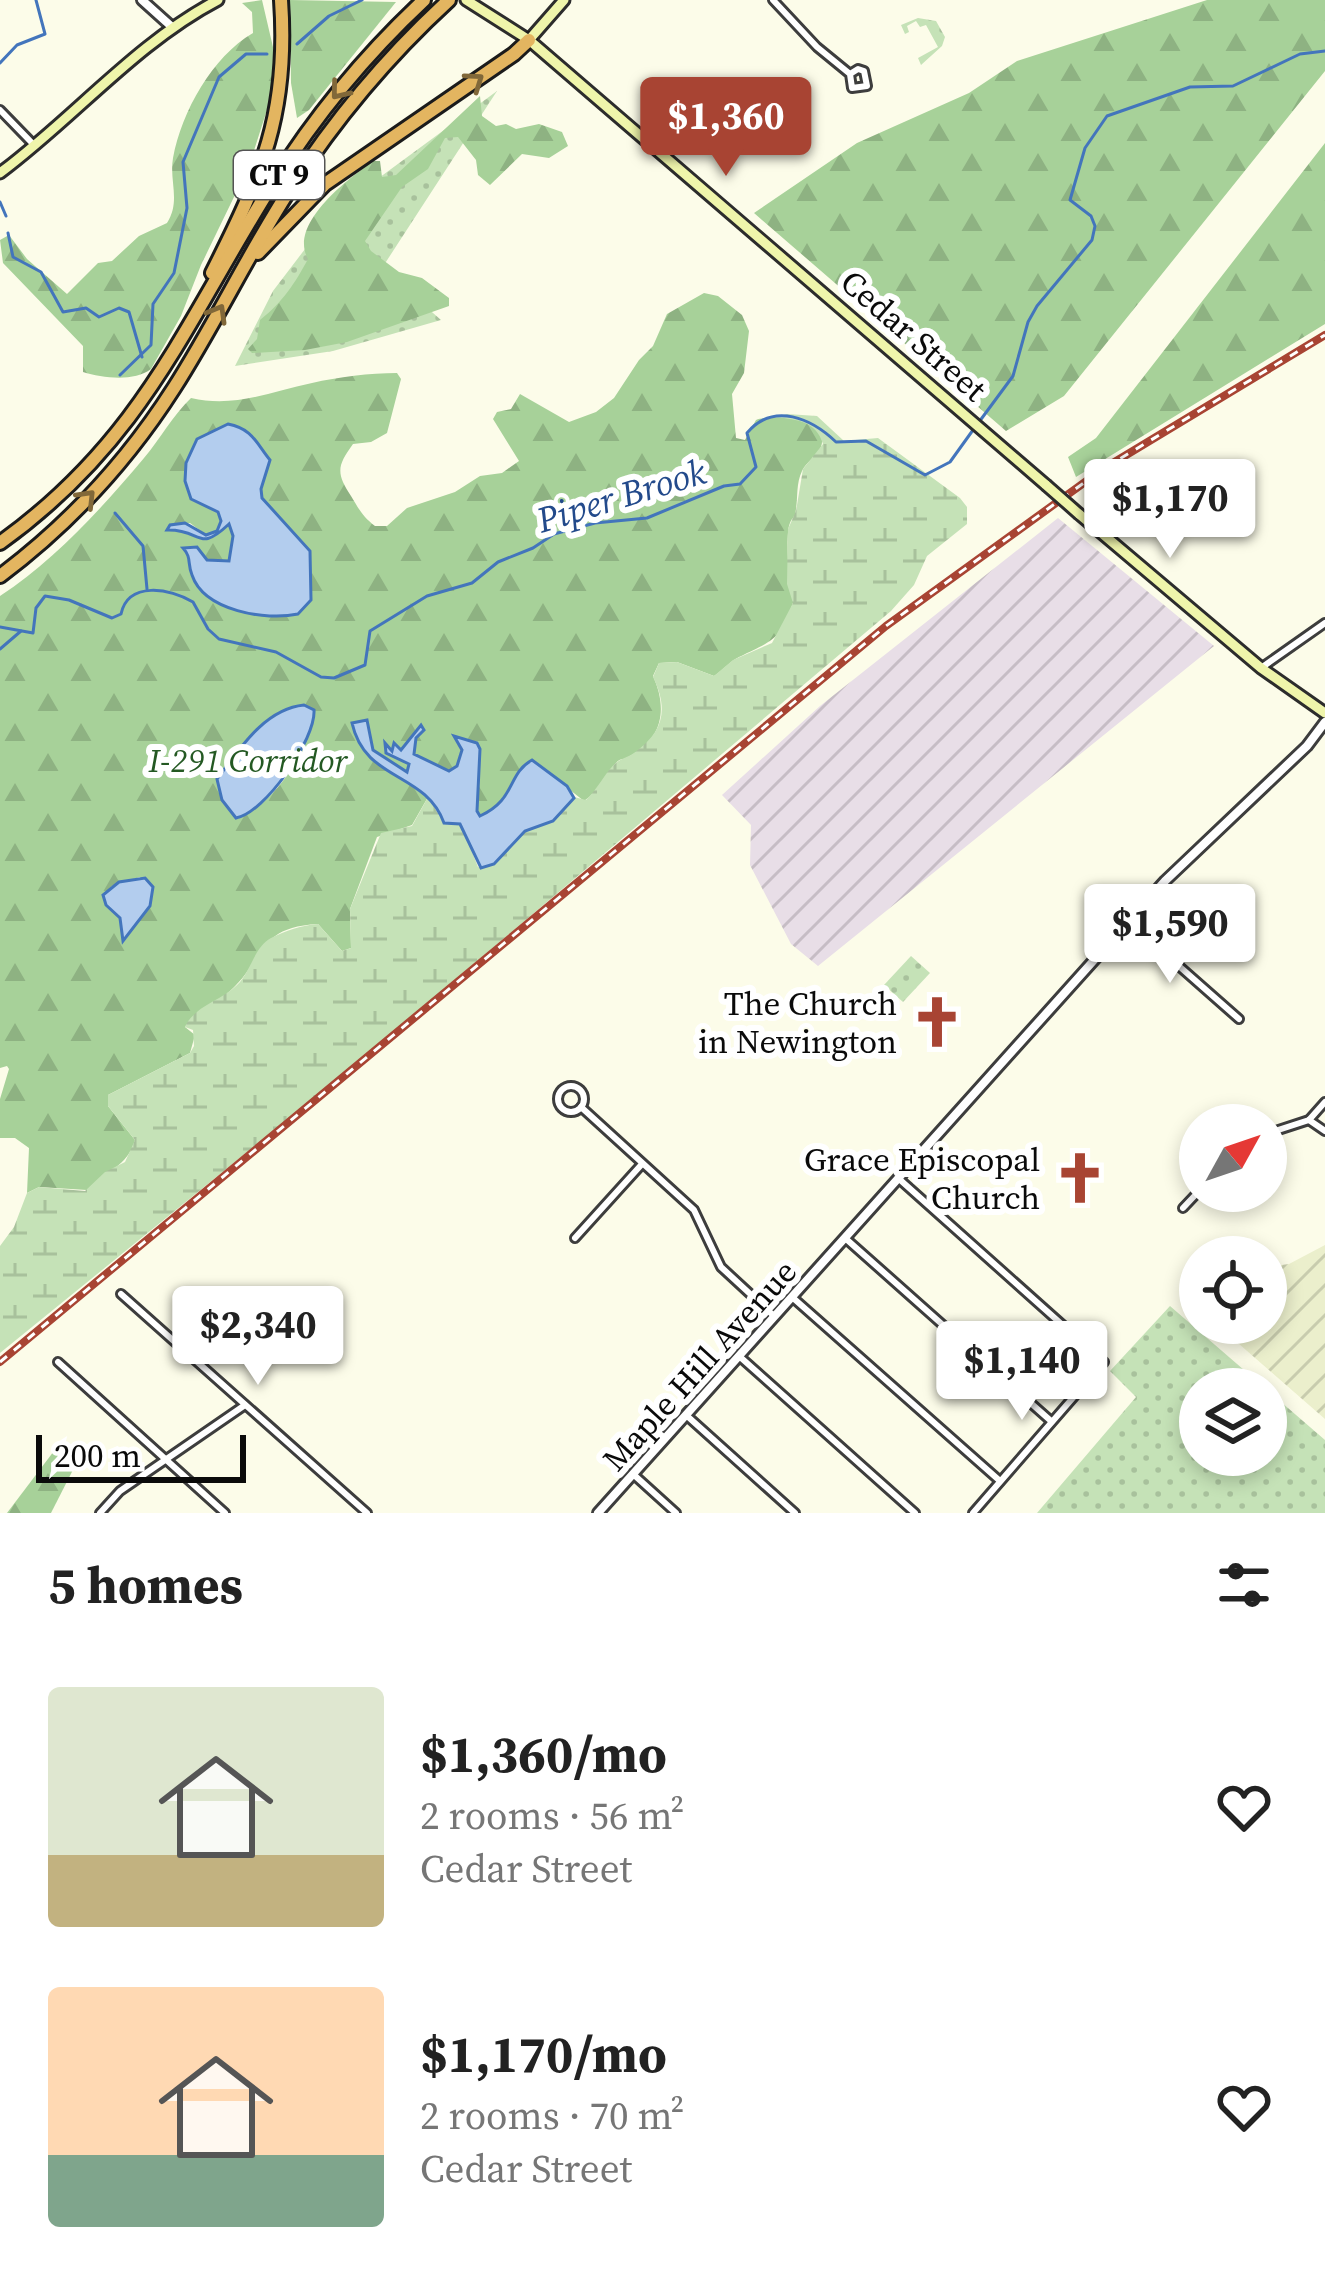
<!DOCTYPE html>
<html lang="en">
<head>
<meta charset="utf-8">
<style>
  :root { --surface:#fff; --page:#f2f2f2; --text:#222; --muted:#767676; --accent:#a84433 }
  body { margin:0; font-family:"Source Serif 4",serif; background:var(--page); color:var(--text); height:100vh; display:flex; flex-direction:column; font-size:45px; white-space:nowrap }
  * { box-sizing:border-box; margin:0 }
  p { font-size:39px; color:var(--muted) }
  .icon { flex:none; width:66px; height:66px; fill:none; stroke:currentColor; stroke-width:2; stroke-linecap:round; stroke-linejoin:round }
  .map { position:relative; height:1513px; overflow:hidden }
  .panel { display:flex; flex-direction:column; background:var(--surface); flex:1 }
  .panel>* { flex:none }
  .needle { width:78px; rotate:50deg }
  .buttons { position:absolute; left:1179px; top:1104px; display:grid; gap:24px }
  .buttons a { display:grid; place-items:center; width:108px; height:108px; border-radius:50%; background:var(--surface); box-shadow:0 6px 18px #0003; font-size:60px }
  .scale { position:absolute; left:36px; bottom:30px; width:210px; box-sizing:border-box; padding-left:12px; border:6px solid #0a0a0a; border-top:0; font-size:33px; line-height:42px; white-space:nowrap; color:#0a0a0a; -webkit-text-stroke:9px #fff; paint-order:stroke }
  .price { position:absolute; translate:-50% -102px; padding:0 27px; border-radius:12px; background:#fff; color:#222; font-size:39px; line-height:78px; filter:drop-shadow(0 3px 6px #0008) }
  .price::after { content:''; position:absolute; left:50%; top:72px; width:36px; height:27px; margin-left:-18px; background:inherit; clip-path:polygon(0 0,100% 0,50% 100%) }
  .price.on { background:var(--accent); color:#fff }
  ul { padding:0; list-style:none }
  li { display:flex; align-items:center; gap:36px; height:300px; padding:0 48px }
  li span { display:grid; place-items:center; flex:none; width:336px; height:240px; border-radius:12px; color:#555 }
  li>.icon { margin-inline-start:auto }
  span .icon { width:144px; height:144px; fill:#fffc; stroke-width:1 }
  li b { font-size:51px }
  h2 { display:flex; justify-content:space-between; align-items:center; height:144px; padding:0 48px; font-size:51px }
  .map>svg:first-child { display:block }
</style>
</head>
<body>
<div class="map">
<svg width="1325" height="1513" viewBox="0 0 1325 1513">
  <defs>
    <pattern id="industrial-furrows" width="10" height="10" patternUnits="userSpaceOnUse" patternTransform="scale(3)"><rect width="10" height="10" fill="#e8dee7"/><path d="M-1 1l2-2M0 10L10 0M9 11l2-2" fill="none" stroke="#c6bdc5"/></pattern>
    <pattern id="farmland-furrows" width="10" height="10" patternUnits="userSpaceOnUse" patternTransform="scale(3)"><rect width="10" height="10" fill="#ebefcc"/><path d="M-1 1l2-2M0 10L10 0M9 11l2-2" fill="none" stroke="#c8ccae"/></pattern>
    <pattern id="grass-dots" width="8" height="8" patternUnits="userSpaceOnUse" patternTransform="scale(3)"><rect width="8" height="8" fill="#c5e2b7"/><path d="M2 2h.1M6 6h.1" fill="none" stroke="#a8c19c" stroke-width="1.8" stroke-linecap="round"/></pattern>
    <pattern id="forest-firs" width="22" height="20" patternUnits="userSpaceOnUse" patternTransform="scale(3)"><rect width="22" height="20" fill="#a7d199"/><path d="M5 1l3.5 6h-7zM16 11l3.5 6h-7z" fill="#8eb282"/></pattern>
    <pattern id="wetland-marsh" width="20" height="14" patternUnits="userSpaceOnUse" patternTransform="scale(3)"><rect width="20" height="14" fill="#c5e2b7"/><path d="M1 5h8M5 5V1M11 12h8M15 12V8" fill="none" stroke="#a8c19c"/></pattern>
  </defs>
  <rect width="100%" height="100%" fill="#fcfce9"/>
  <polygon fill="url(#industrial-furrows)" points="1058,518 1214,646 818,966 791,944 750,865 751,825 722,795 820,706"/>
  <polygon fill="url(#farmland-furrows)" points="1325,1245 1325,1419 1215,1323 1266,1323 1266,1267 1289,1264"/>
  <g fill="url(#grass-dots)" fill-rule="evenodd">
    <polygon points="918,18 936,21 945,37 942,46 921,65 918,58 938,47 926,25 920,27 916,21 907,26 909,32 905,34 901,25"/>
    <polygon points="497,91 382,268 441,320 333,351 235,366 273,291 334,211"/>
    <polygon points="911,956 930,973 903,1002 884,985"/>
    <path d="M1170 1306 1325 1440V1513H1037L1136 1397 1110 1371ZM1200 1389H1266V1455H1200Z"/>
  </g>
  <g fill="url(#forest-firs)" fill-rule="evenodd">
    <path d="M262 0 276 60 273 91 249 166 201 265 181 316 151 369C134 382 103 378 83 372V346L3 263 0 240 9 235 27 259 67 294 98 263 112 261 139 236 167 223C181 201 169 181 173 158 182 111 212 57 253 33L252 12 242 3Z"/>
    <polygon points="290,0 396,2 309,110 297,118 291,83"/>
    <polygon points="1207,0 1325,0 1325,71 1064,396 1006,431 754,213 857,143 969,93 1017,61"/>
    <path d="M480 96 482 116 496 126 506 124 516 129 539 124 562 132 568 146 549 158 522 154 490 185 478 175 476 160 458 137 445 138 428 169 402 187 365 241 371 251 399 272 422 278 449 298V306L347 342 305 350 252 353 248 349 257 339 260 320C283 302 295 283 308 259 288 224 348 179 373 161H380L382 177 396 175Z"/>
    <polygon points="1325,143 1325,324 1076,477 1068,457 1096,438"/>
    <path d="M704 293 718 296 742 315 749 331 744 373 732 394 736 438 745 440 756 420C773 414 820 416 822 440 823 453 807 460 802 471 796 484 798 496 796 509 794 525 794 511 789 526 786 536 788 590 794 600 779 642 775 639 739 657 729 662 723 670 714 676L677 662 659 663 653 676C667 707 664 738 630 756 620 762 622 756 614 765 604 779 598 791 584 801L532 760C507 774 513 801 480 816L477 811 480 750 477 743 453 736 462 749 457 766 449 771 413 753 416 738 424 730 421 725 401 750 395 744 393 751 385 743 386 753 409 764 408 772 373 750 367 720 353 722C356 764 400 773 428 797L412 825 377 837 350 909 351 948 342 951 318 924C256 927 265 960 230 991 214 1006 197 1008 185 1027L195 1035 190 1053 108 1095V1106L135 1140C128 1166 105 1172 87 1190L39 1187 27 1193 29 1148 15 1138H0V1099L9 1069 7 1066 0 1068V596C55 560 101 509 144 458 160 439 173 415 191 398 235 408 269 392 312 383 338 377 370 373 397 373L401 379 387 433 371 442 353 444C337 466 336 473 351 496 359 509 362 516 375 526H387L407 508 455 492 480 476 502 473 519 461 493 419 497 412 511 409 520 394 569 422 596 412 614 398 639 360 653 346 667 314ZM228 424C252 429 256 443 270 460L261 489 262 497 310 551 311 600C287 632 218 611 197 583 188 572 192 559 183 548L197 547 207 560 229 561 233 536 229 523C204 551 198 530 167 530L170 525 190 523 206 535 217 531 221 521 218 512 191 499 185 481 186 463 198 439ZM300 705C299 721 301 740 297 755 291 778 259 811 237 819L222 800 217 783 254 732ZM140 877 152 899 126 939 120 918 103 896 112 886Z"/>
    <polygon points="57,1447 66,1448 78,1460 51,1513 7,1513"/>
  </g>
  <path fill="url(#wetland-marsh)" d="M787 414 817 416 844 441 878 438 960 498 967 507V524L927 556 914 585 891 611 353 1066 0 1353V1246L14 1227 27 1193 39 1187 85 1191 105 1172 125 1162 135 1140 108 1106V1095L190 1053 194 1046 193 1030 185 1027C194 1006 221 1001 237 985 251 972 254 947 271 938 285 931 302 925 318 924L342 951 351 948 350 909 381 833 412 826 428 797 444 823 455 821 462 826 478 867C503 867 506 843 525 831 549 814 551 829 574 797L586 800C598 789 605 772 617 762 622 758 629 757 634 753 665 731 668 708 653 677L659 663 677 662 714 676 733 660 772 643 793 603 787 584 788 529 796 511 803 469 823 444C816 421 798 420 776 417Z"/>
  <g fill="#b3cdee" stroke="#4375bc" stroke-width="3">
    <path d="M228 424C253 429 256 443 270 460L261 489 262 498 310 551 311 600 298 614C266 621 204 611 192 575 187 563 192 558 183 548L197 547 207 560 229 561 233 536 229 524C197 554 203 529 167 530L170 525 185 523 206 535 217 531 221 521 218 512 191 499 185 481 186 463 197 439Z"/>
    <path d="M304 705 314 710C316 739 265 813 236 818L222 800 217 779C239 750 264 709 304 705Z"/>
    <path d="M367 720 373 750 407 772 409 764 386 753 385 743 392 751 394 743 401 750 421 725 424 730 416 738 414 754 449 771 457 766 462 750 454 736 477 743 480 749 477 811 480 816C516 800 507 774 532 760L567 786 574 798 553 821 525 831 494 864 481 868 460 824 444 823C425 771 365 782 352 723Z"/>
    <polygon points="145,878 153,887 150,906 123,941 120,918 106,905 103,895 119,882"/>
  </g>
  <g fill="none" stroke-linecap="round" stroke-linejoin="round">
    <g stroke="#4375bc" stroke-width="3">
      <polyline points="297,44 329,16 362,0"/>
      <polyline points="0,63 17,45 45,34 36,0"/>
      <polyline points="0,202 6,216"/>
      <polyline points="8,233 13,257 41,272 63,312 86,308 99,317 119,308 129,312 142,357"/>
      <polyline points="120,375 151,345 153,304 174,273 187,208 183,162 219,77 246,54 267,54"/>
      <polyline points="979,422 1013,376 1028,322 1037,306 1092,240 1095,226 1091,216 1070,200 1085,148 1107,116 1190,87 1233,86 1300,54 1325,51"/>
      <polyline points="115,513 143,546 147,589"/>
      <path d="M0 627 33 633 36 608 45 596 69 600 112 618 121 614C128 581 170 588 193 602L208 629 219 639 276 652 321 677 334 678 365 665 370 631 427 596 472 583 498 562 533 548 554 534 595 523 647 518 724 486 740 484 756 467 747 433C774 401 812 419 836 442L866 441 925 475 950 462 973 430"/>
      <polyline points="0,649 21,631"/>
    </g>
    <g stroke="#3d3d3d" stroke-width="12">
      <g id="minor">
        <polyline points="773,0 817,47 850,74 852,88 867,86 864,71 858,69 850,74"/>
        <polyline points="0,110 33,144"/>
        <polyline points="1261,668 1325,623"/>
        <polyline points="1129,922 1239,1019"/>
        <circle cx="571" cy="1099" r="13"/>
        <polyline points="581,1107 694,1210 721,1267 774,1316"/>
        <polyline points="1309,1120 1325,1131"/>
        <polyline points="1266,1134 1309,1120 1325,1102"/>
        <polyline points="898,1178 1104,1362 973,1513"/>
        <polyline points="1183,1208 1200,1190"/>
        <polyline points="575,1238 642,1164"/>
        <polyline points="845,1238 1051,1421"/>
        <polyline points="121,1294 367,1513"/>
        <polyline points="792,1297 1000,1481"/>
        <polyline points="739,1356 915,1513"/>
        <polyline points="58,1362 225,1513"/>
        <polyline points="686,1415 795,1513"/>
        <polyline points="633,1474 676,1513"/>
        <polyline points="100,1513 120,1491 245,1405"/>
      </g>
    </g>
    <g stroke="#3d3d3d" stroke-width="14">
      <g id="tertiary">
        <polyline points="142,0 172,27"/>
        <polyline points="598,1513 1165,881 1307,746 1325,722"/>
      </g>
    </g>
    <g stroke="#2c2c2c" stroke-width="15">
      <g id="secondary">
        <polyline points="466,0 529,40 1046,485"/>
        <polyline points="529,40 564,0"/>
        <path d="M0 173C74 118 136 43 218 0"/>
        <polyline points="1079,514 1261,668 1325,713"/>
      </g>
    </g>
    <g stroke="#1b1b1b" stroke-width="18">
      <g id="motorway">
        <polyline points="258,253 325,184 514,54 529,40"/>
        <path d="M212 273C262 174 289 113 281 0"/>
        <path d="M0 543C143 440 184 325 273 183 315 116 366 54 424 0"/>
        <path d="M0 576C68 525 128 460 174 388 215 324 248 254 290 189 335 119 388 56 449 0"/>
      </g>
    </g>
    <use href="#minor" stroke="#fff" stroke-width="6"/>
    <use href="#tertiary" stroke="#fff" stroke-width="8"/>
    <use href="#secondary" stroke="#eff5ab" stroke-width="9"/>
    <use href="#motorway" stroke="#e3b560" stroke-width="12"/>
    <g stroke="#a84433" stroke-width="8">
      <polyline id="rail" points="0,1362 886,626 1103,469 1325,335"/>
    </g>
    <use href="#rail" stroke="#fff" stroke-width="3" stroke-dasharray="9" stroke-linecap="butt"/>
    <g stroke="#2c2c2c" stroke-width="15" stroke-linecap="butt">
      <polyline id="secondary-bridge" points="1046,485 1079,514"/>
    </g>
    <use href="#secondary-bridge" stroke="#eff5ab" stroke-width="9"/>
  </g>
  <defs><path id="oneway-chevron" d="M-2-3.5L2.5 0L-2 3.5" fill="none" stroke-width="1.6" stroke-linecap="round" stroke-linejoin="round" transform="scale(3)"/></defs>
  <g stroke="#816839">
    <use href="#oneway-chevron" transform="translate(475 81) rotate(-35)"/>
    <use href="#oneway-chevron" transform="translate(339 91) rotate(129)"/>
    <use href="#oneway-chevron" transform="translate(218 313) rotate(-60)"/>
    <use href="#oneway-chevron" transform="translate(87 498) rotate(-46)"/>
  </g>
  <defs>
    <g id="church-bare" transform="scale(4.14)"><path d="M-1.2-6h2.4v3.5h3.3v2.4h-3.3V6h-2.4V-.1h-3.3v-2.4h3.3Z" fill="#a84433" stroke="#fff" stroke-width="2.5" paint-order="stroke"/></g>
  </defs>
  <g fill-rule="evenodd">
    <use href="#church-bare" x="937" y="1022"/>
    <use href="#church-bare" x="1080" y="1178"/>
  </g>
  <g text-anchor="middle" stroke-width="12" stroke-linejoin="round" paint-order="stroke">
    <rect fill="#fff" stroke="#545454" stroke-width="3" x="234" y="151" width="90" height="48" rx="9"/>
    <g font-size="30" font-weight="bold" fill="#0a0a0a">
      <text x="279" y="185">CT 9</text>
    </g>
    <g font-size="33" fill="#0a0a0a" stroke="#fff">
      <text transform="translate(914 335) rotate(41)" y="12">Cedar Street</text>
      <text transform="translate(699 1365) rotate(-48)" y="12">Maple Hill Avenue</text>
    </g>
    <g font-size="33" font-style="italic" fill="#245923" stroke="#fff">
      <text x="248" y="772">I-291 Corridor</text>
    </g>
    <g font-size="33" fill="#0a0a0a" stroke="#fff" text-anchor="end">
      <text x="897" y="1015">The Church<tspan x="897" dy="38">in Newington</tspan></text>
      <text x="1040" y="1171">Grace Episcopal<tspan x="1040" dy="38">Church</tspan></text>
    </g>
    <g font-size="36" font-style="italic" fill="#234a8b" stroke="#fff">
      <text transform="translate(621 495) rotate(-17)" y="13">Piper Brook</text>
    </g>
  </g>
</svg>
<div class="buttons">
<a><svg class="needle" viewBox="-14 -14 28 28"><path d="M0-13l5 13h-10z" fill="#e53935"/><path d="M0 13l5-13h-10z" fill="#767676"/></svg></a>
<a><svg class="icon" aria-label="locate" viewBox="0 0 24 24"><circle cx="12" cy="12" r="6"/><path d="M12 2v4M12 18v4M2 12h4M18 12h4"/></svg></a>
<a><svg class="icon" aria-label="layers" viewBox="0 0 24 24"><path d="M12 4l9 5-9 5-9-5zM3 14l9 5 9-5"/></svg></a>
</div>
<div class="scale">200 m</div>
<b class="price on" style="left:726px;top:179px">$1,360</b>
<b class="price" style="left:1170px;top:561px">$1,170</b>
<b class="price" style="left:1170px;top:986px">$1,590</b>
<b class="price" style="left:258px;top:1388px">$2,340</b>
<b class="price" style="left:1022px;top:1423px">$1,140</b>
</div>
<section class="panel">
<h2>5 homes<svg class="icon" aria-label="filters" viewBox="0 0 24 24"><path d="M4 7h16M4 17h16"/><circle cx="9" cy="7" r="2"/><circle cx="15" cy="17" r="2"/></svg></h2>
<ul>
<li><span style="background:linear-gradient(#dfe7d0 70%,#c2b280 0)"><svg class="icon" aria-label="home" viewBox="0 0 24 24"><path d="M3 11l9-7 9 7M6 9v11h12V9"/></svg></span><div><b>$1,360/mo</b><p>2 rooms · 56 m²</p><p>Cedar Street</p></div><svg class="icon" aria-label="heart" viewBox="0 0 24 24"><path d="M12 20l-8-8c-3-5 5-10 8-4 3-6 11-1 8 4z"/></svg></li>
<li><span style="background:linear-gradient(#ffd9b3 70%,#7fa58c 0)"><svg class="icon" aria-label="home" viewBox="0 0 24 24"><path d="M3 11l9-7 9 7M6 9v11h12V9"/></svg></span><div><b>$1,170/mo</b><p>2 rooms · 70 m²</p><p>Cedar Street</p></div><svg class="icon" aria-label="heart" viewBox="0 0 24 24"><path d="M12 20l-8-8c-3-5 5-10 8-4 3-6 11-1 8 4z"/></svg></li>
</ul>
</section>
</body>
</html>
